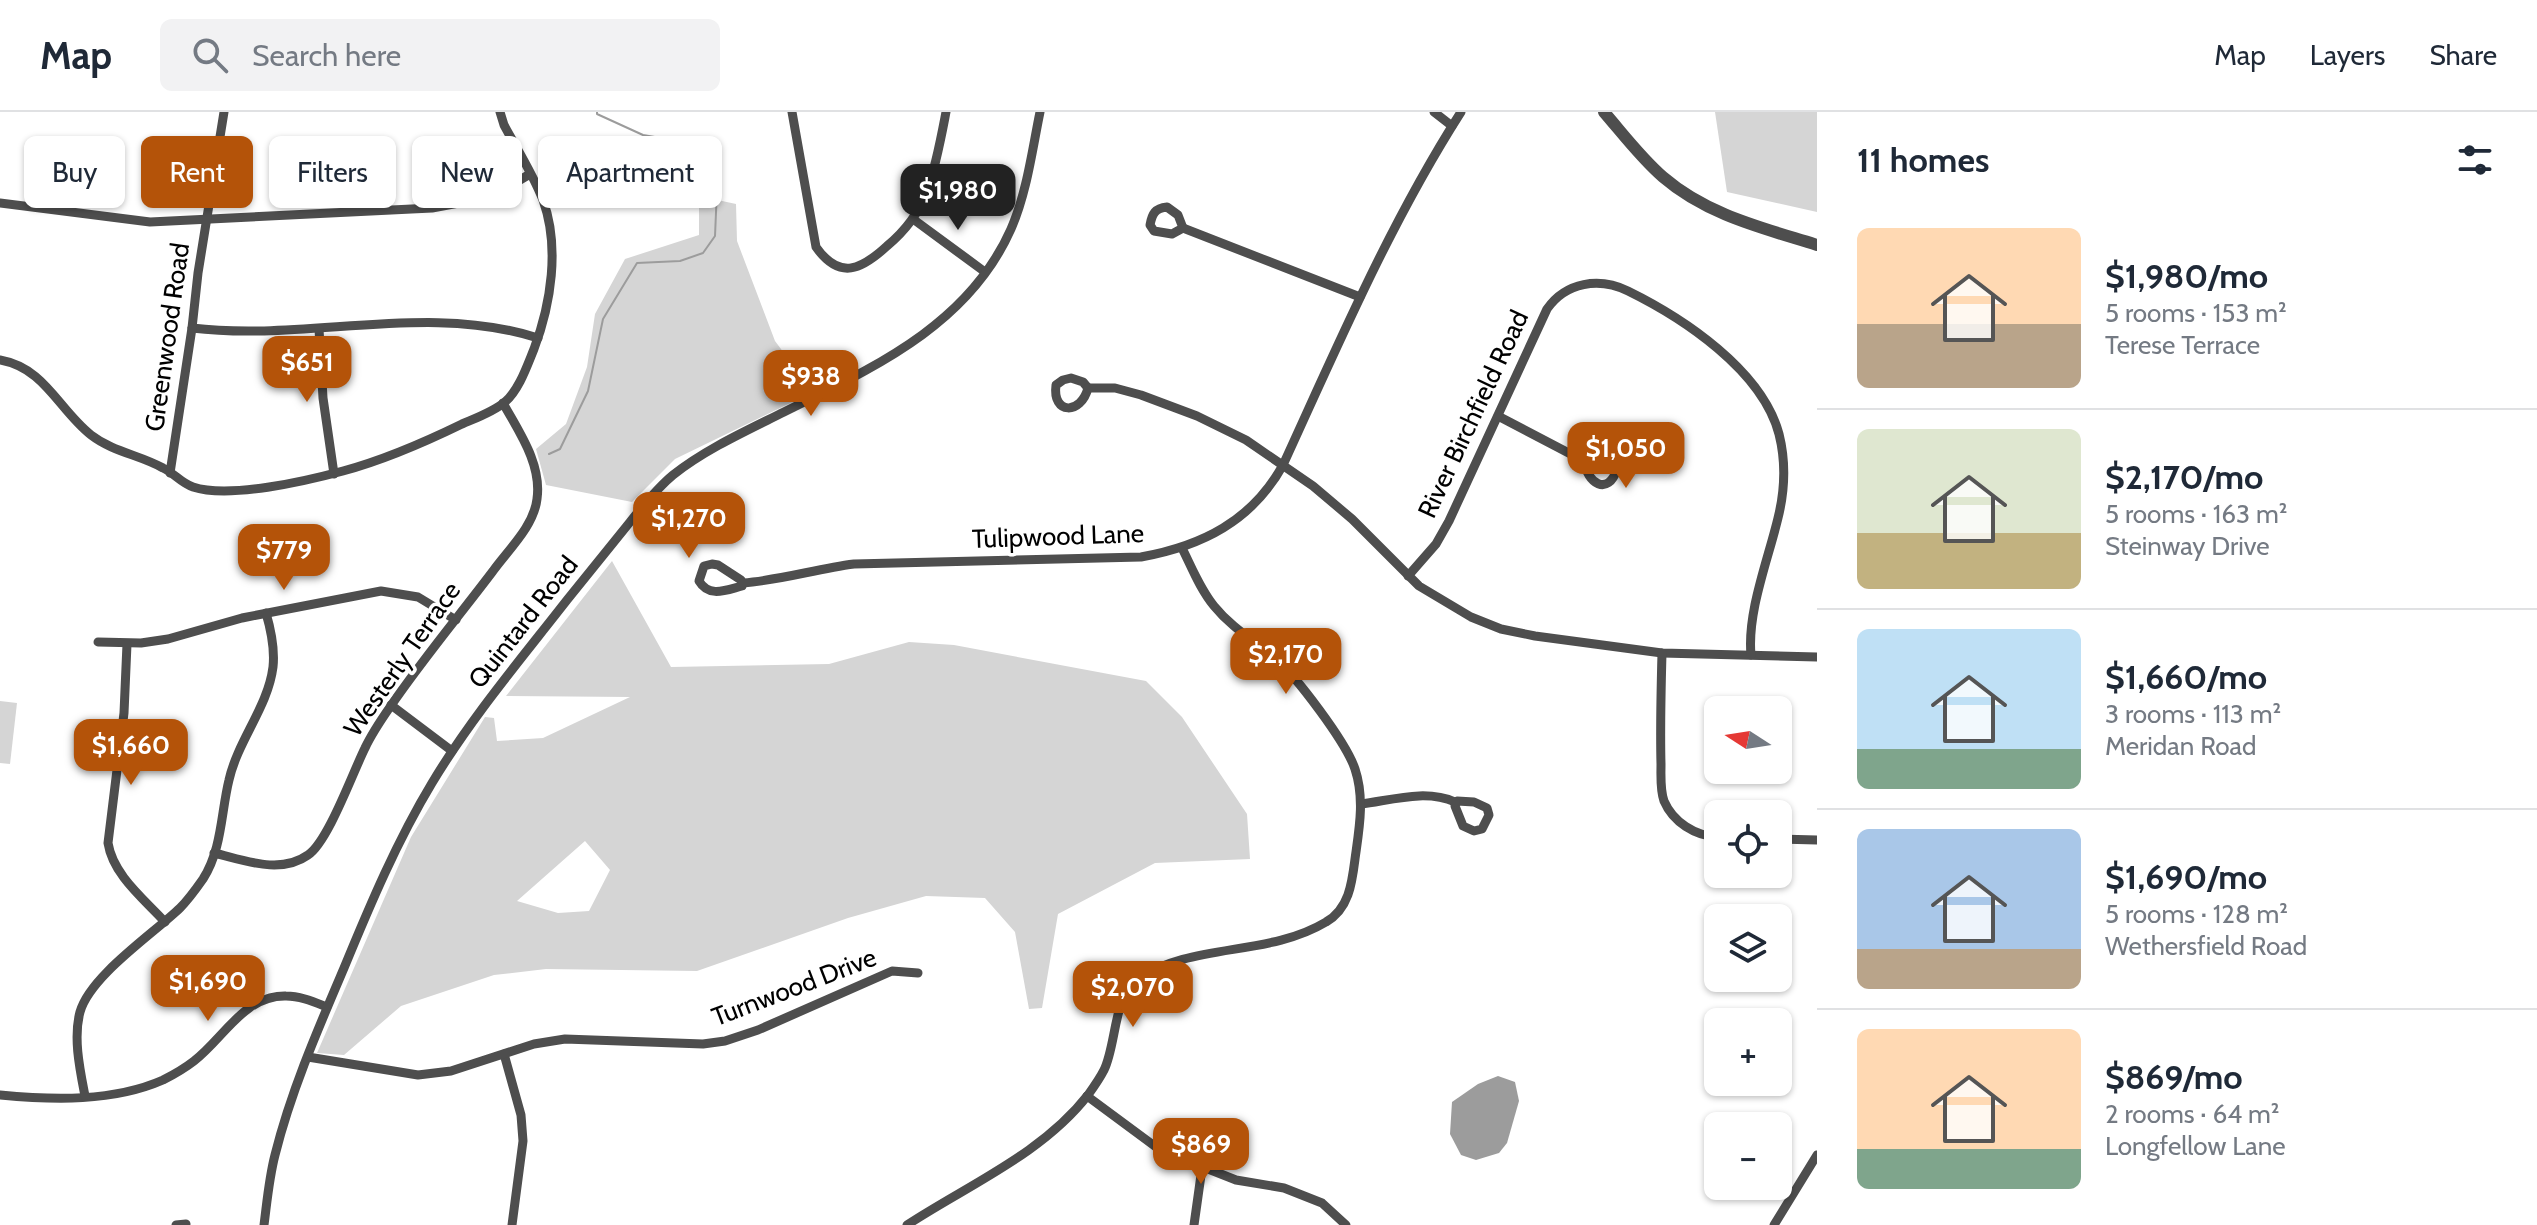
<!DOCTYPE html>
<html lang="en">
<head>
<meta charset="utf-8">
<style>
  :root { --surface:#fff; --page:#f2f2f3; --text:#1f2937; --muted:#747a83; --line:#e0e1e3; --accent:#b45309 }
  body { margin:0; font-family:Cabin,sans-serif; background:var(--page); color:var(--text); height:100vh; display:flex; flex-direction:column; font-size:30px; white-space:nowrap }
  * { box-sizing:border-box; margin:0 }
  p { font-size:26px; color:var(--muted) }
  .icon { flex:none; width:44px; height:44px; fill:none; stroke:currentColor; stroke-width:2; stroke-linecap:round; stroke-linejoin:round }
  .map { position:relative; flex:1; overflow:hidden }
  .side { display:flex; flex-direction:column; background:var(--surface); width:720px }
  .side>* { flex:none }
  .top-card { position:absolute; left:24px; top:24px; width:760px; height:72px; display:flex; gap:16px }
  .needle { width:52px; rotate:282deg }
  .controls { position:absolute; left:1704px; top:584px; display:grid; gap:16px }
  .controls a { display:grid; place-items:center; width:88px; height:88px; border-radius:12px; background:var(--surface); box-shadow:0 2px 6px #0004; font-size:40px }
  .price { position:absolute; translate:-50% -68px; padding:0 18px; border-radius:16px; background:var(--accent); color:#fff; font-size:26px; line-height:52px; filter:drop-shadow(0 2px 4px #0008) }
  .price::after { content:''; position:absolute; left:50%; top:48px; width:24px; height:18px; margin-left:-12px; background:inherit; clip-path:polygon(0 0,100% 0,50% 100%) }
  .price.active { background:#222; color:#fff }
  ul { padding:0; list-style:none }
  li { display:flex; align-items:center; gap:24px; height:200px; padding:0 40px }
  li+li { border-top:2px solid var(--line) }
  li span { display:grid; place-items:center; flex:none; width:224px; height:160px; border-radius:12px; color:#555 }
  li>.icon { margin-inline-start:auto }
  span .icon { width:96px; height:96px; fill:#fffc; stroke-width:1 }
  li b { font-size:34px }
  h2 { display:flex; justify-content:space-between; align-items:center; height:96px; padding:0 40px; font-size:34px }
  .pill { padding:0 28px; border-radius:12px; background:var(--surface); box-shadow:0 2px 6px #0004; font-size:28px; line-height:72px }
  .pill.active { background:var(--accent); color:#fff }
  header { display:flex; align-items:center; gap:48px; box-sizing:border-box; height:112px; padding:0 40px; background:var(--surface); border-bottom:2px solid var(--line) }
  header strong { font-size:38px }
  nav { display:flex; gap:44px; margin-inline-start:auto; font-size:28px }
  .search { width:560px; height:72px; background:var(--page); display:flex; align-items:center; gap:20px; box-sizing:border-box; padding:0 28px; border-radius:12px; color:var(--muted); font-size:30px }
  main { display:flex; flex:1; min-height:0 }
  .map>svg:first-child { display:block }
</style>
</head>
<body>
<header>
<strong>Map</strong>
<div class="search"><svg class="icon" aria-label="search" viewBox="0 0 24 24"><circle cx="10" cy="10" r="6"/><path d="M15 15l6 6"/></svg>Search here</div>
<nav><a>Map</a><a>Layers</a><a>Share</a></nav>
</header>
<main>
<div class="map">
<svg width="1817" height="1113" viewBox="0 0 1817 1113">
  <rect width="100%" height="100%" fill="#fff"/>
  <g fill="#d5d5d5" fill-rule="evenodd">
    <polygon points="1715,0 1817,0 1817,100 1727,80"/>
    <polygon points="699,84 736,92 737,129 775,229 813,280 675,347 632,390 546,373 536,337 566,312 587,255 595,202 625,147 699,123"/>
    <path d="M612 449 671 555 829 552 909 530 954 533 1146 569 1182 605 1247 702 1250 747 1155 751 1058 802 1042 896 1029 897 1015 820 985 786 926 784 848 806 697 859 546 857 494 863 401 894 344 943 317 941 411 725 485 605 494 606 497 629 543 626 630 585 506 584ZM585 729 610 758 589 799 558 801 517 789Z"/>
    <polygon points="0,589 17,591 10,652 0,651"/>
  </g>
  <polygon fill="#9c9c9c" points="1498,964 1515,970 1519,989 1507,1031 1499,1041 1476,1048 1461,1043 1450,1022 1452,990 1478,972"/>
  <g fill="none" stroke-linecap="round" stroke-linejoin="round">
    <polyline stroke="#9c9c9c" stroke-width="2" points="549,342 560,337 588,279 603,207 637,151 680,149 703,141 715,124 717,77 710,58 684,30 643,23 597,2 597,0"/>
    <g stroke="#4e4e4e" stroke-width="9">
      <path d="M792 0 816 135C840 169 862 157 887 134 905 119 919 101 927 79 936 54 941 26 946 0"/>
      <polyline points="1434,0 1452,14"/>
      <polyline points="0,91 150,110 432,96 491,85 530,62"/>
      <path d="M1167 95 1178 103 1183 116 1172 122 1154 119 1150 113C1152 102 1155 96 1167 95Z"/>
      <polyline points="913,107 985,160"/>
      <polyline points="1183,116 1360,185"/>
      <path d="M192 216C307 230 426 190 538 226"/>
      <polyline points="319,217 323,286 334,362"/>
      <path d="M0 248C45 256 58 297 91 323 113 340 140 343 163 356 174 361 181 371 193 375 229 387 306 369 343 359 384 348 423 331 462 312 476 306 493 300 505 290 519 278 527 254 534 237 551 192 560 135 543 88 533 62 517 37 504 13L500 0"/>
      <path d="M1071 266 1083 270 1088 276C1081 303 1052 303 1056 273L1063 268Z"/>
      <polyline points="1088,276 1115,276 1141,283 1197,304 1246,328 1313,374 1352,407 1419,474 1471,505 1501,517 1535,524 1662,541 1817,545"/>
      <polyline points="1498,304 1584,349"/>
      <path d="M1591 343H1604L1614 347 1617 357C1608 385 1587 371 1584 349Z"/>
      <polyline points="170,361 192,216 198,161 224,0"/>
      <path d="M712 452 718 453 741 468 742 474C726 478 709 486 699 469L704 454Z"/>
      <path d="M1408 464 1436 432 1449 409 1547 197C1566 170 1599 165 1628 179 1683 206 1762 258 1779 322 1786 350 1785 378 1778 406 1768 448 1747 500 1751 543"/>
      <path d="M743 471C781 468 816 457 854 452L1141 445C1202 434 1252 409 1283 353 1338 233 1390 111 1461 0"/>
      <polyline points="98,530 141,531 168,527 242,506 381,479 418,485 456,508"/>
      <path d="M127 532 124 601 108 731C113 763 144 787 165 810"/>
      <path d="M1662 541C1661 578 1660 615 1661 652 1661 664 1660 678 1664 689 1673 710 1695 724 1718 725"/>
      <polyline points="391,593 452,639"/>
      <polygon points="1457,689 1474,690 1487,696 1489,703 1482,717 1474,719 1463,714 1455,694"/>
      <path d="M1361 692C1392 688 1426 677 1455 690"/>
      <polyline points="1778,727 1817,728"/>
      <path d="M214 741C244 748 280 763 308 743 328 730 353 660 365 636 372 621 381 608 390 595 422 548 459 504 493 459 508 438 534 414 537 387 542 352 519 320 503 291"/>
      <polyline points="504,942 521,1003 523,1029 512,1113"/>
      <polyline points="308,945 418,963 451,959 534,932 565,927 703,932 725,929 758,918 892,859 918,861"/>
      <path d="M0 983C53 988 113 990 163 968 173 963 185 956 194 949 224 926 244 883 286 884 300 884 314 890 327 895"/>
      <path d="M85 984C80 958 73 926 80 900 90 864 153 822 180 796 189 787 196 777 203 767 222 738 221 700 229 668 238 628 268 595 273 555 275 536 271 518 266 501"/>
      <polyline points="1087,984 1160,1038 1236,1068 1284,1076 1322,1091 1346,1113"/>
      <polyline points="176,1113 186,1112"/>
      <path d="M264 1113C267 1090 269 1066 275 1043 291 979 318 917 344 856 370 793 397 729 432 671 471 606 521 547 567 488 588 462 609 436 630 410 643 394 656 377 673 363 706 337 746 319 784 300 872 256 968 214 1011 117 1027 80 1032 39 1040 0"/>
      <path d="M907 1113C968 1073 1042 1042 1088 983 1093 976 1100 966 1104 958 1116 934 1114 884 1136 868 1192 830 1268 845 1326 810 1349 797 1352 771 1355 747 1359 718 1365 687 1355 657 1346 630 1296 564 1274 545 1253 528 1231 515 1214 494 1200 477 1192 456 1182 436"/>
      <polyline points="1194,1113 1202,1056"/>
      <polyline points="1774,1113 1817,1043"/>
    </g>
    <path stroke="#4e4e4e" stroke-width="12" d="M1604 0C1623 22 1641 46 1663 65 1707 103 1763 116 1817 133"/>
  </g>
  <g text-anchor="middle" stroke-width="7" stroke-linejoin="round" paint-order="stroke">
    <g font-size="26" fill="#000" stroke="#fff">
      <text transform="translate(167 225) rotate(-82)" y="9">Greenwood Road</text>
      <text transform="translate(1473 302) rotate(-65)" y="9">River Birchfield Road</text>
      <text transform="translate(1058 424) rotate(-2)" y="9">Tulipwood Lane</text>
      <text transform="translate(523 510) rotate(-52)" y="9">Quintard Road</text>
      <text transform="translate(402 547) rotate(-55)" y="9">Westerly Terrace</text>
      <text transform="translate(794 875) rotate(-21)" y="9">Turnwood Drive</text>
    </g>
  </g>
</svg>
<div class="controls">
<a><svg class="needle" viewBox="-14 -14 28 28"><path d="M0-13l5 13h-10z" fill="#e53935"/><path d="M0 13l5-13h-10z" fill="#747a83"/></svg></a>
<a><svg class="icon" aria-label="locate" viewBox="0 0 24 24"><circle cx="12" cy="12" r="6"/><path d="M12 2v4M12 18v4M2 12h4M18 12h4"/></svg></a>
<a><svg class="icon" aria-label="layers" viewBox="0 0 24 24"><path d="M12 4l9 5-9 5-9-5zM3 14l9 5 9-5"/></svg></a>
<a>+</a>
<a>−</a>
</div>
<b class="price active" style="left:958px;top:120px">$1,980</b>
<b class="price" style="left:307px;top:292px">$651</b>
<b class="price" style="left:811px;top:306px">$938</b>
<b class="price" style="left:1626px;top:378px">$1,050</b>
<b class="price" style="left:689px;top:448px">$1,270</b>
<b class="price" style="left:284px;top:480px">$779</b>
<b class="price" style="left:1286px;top:584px">$2,170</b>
<b class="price" style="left:131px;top:675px">$1,660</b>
<b class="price" style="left:208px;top:911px">$1,690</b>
<b class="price" style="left:1133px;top:917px">$2,070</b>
<b class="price" style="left:1201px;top:1074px">$869</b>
<div class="top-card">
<a class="pill">Buy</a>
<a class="pill active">Rent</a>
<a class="pill">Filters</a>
<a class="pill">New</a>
<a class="pill">Apartment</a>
</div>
</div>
<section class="side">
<h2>11 homes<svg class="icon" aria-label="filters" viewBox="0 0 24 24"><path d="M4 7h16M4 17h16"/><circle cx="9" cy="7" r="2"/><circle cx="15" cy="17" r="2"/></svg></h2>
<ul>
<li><span style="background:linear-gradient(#ffd9b3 60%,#b9a48a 0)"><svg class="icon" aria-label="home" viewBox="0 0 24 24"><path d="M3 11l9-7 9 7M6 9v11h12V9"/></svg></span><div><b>$1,980/mo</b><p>5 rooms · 153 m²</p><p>Terese Terrace</p></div></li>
<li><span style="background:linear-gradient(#dfe7d0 65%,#c2b280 0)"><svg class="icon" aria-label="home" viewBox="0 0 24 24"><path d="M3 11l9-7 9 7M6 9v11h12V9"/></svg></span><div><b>$2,170/mo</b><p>5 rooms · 163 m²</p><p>Steinway Drive</p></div></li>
<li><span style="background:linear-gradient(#bfe0f5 75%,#7fa58c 0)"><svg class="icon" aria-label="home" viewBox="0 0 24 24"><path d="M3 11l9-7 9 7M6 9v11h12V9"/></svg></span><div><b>$1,660/mo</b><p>3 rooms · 113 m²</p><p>Meridan Road</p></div></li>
<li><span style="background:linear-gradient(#a9c7e8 75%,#b9a48a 0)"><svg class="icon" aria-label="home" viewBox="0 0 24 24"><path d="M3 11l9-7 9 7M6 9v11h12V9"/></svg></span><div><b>$1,690/mo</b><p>5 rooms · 128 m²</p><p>Wethersfield Road</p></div></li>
<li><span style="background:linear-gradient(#ffd9b3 75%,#7fa58c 0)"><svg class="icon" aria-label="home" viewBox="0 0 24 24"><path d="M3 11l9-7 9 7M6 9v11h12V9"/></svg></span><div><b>$869/mo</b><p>2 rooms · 64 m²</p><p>Longfellow Lane</p></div></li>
</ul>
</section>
</main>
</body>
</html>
